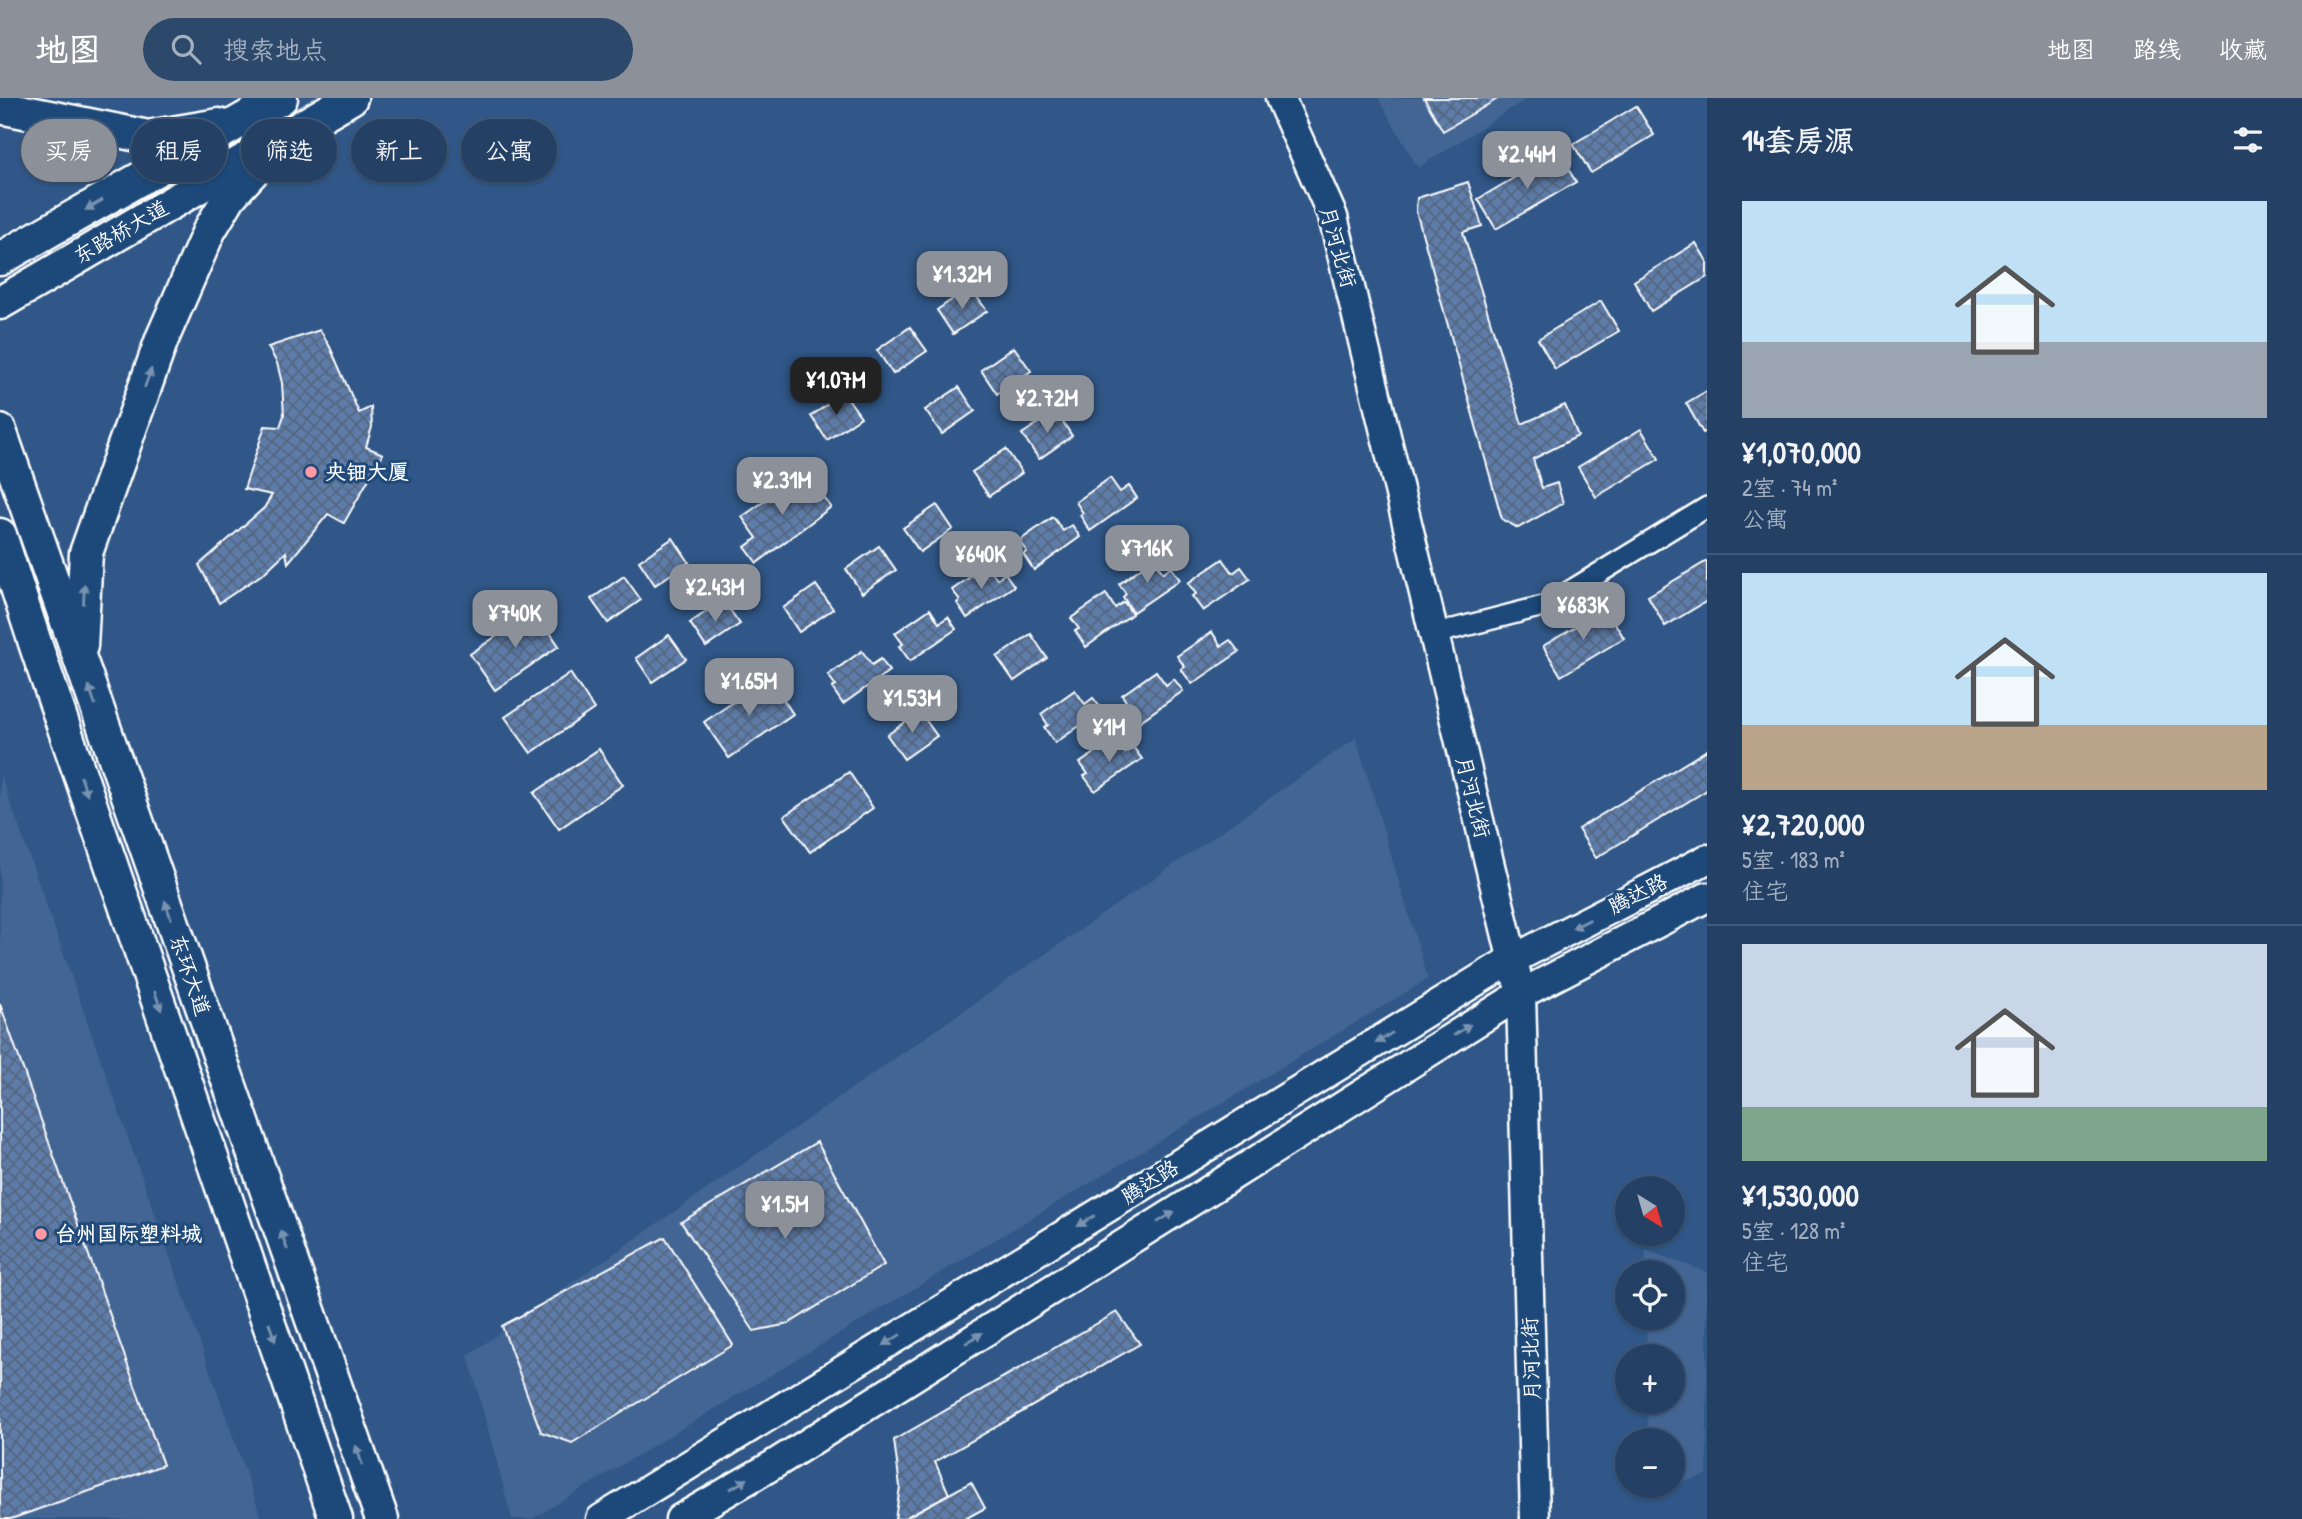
<!DOCTYPE html>
<html lang="zh">
<head>
<meta charset="utf-8">
<style>
  :root { --surface:#244165; --page:#2c486b; --text:#f1f3f6; --muted:#a3afbf; --line:#415a79; --accent:#8c9099 }
  body { margin:0; font-family:"Patrick Hand","LXGW WenKai TC",sans-serif; background:var(--page); color:var(--text); height:100vh; display:flex; flex-direction:column; font-size:26px; white-space:nowrap }
  * { box-sizing:border-box; margin:0 }
  p { font-size:23px; color:var(--muted) }
  .icon { flex:none; width:38px; height:38px; fill:none; stroke:currentColor; stroke-width:2; stroke-linecap:round; stroke-linejoin:round }
  .map { position:relative; flex:1; overflow:hidden }
  .side { display:flex; flex-direction:column; background:var(--surface); width:595px }
  .side>* { flex:none }
  .guide { position:absolute; left:21px; top:21px; width:665px; height:63px; display:flex; gap:14px }
  .needle { width:46px; rotate:143deg }
  .fabs { position:absolute; left:1615px; top:1078px; display:grid; gap:14px }
  .fabs a { display:grid; place-items:center; width:70px; height:70px; border-radius:50%; background:var(--surface); box-shadow:0 2px 5px #0004,0 0 0 2px var(--line); font-size:35px }
  .price { position:absolute; translate:-50% -60px; padding:0 16px; border-radius:14px; background:var(--accent); color:#fff; font-size:23px; line-height:46px; filter:drop-shadow(0 2px 4px #0008) }
  .price::after { content:''; position:absolute; left:50%; top:42px; width:21px; height:16px; margin-left:-10px; background:inherit; clip-path:polygon(0 0,100% 0,50% 100%) }
  .price.current { background:#222; color:#fff }
  ul { padding:0; list-style:none }
  li { display:grid; align-content:center; gap:14px; height:371px; padding:0 35px }
  li+li { border-top:2px solid var(--line) }
  li span { display:grid; place-items:center; height:217px; border-radius:0px; color:#555 }
  li>.icon { margin-inline-start:auto }
  span .icon { width:126px; height:126px; fill:#fffc; stroke-width:1 }
  li b { font-size:30px }
  h2 { display:flex; justify-content:space-between; align-items:center; height:84px; padding:0 35px; font-size:30px }
  .pill { padding:0 24px; border-radius:32px; background:var(--surface); box-shadow:0 2px 5px #0004,0 0 0 2px var(--line); font-size:24px; line-height:63px }
  .pill.current { background:var(--accent); color:#fff }
  header { display:flex; align-items:center; gap:42px; box-sizing:border-box; height:98px; padding:0 35px; background:var(--accent); color:#fff }
  header strong { font-size:33px }
  nav { display:flex; gap:38px; margin-inline-start:auto; font-size:24px }
  .search { width:490px; height:63px; background:var(--page); display:flex; align-items:center; gap:18px; box-sizing:border-box; padding:0 24px; border-radius:38px; color:var(--muted); font-size:26px }
  main { display:flex; flex:1; min-height:0 }
  .map>svg:first-child { display:block }
</style>
</head>
<body>
<header>
<strong>地图</strong>
<div class="search"><svg class="icon" aria-label="search" viewBox="0 0 24 24"><circle cx="10" cy="10" r="6"/><path d="M15 15l6 6"/></svg>搜索地点</div>
<nav><a>地图</a><a>路线</a><a>收藏</a></nav>
</header>
<main>
<div class="map">
<svg width="1707" height="1421" viewBox="0 0 1707 1421">
  <defs>
    <pattern id="building-cross-hatch" width="8" height="8" patternUnits="userSpaceOnUse" patternTransform="scale(1.75)"><rect width="8" height="8" fill="#5d7ba9"/><path d="M0 0l8 8M0 8l8-8" fill="none" stroke="#55667f"/></pattern>
  </defs>
  <rect width="100%" height="100%" fill="#305787"/>
  <filter id="ink" filterUnits="userSpaceOnUse"><feTurbulence type="fractalNoise" baseFrequency=".0143" numOctaves="2"/><feDisplacementMap in="SourceGraphic" scale="14" xChannelSelector="R" yChannelSelector="G"/><feConvolveMatrix kernelMatrix="1 2 1 2 8 2 1 2 1" color-interpolation-filters="sRGB"/></filter>
  <g filter="url(#ink)">
    <g fill="#426593">
      <polygon points="1378,0 1528,0 1418,70"/>
      <polygon points="1356,640 1428,881 532,1421 512,1421 468,1257"/>
      <polygon points="0,675 262,1421 0,1421"/>
      <polygon points="1645,1152 1707,1174 1707,1377 1673,1386 1673,1342 1648,1342 1647,1304 1673,1304 1673,1258 1647,1258 1646,1220 1673,1220 1673,1174 1646,1174"/>
    </g>
    <g fill="url(#building-cross-hatch)" stroke="#fff" stroke-width="2">
      <polygon points="1424,0 1499,0 1443,33"/>
      <polygon points="1636,8 1654,37 1591,75 1573,46"/>
      <polygon points="1558,54 1576,84 1496,131 1478,101"/>
      <polygon points="1468,84 1482,128 1463,134 1522,326 1565,307 1578,338 1533,361 1542,390 1557,385 1563,405 1518,430 1502,421 1416,113 1417,100"/>
      <polygon points="1696,145 1707,163 1707,179 1651,213 1634,183"/>
      <polygon points="970,189 987,213 953,236 937,212"/>
      <polygon points="1601,203 1619,233 1555,271 1538,241"/>
      <polygon points="910,229 927,253 893,276 877,252"/>
      <polygon points="320,232 330,249 359,315 371,309 372,329 366,349 383,356 344,425 328,416 288,465 286,454 264,475 219,505 199,467 264,410 272,397 244,391 265,328 280,329 284,317 282,285 277,265 268,249"/>
      <polygon points="1014,249 1031,273 997,296 981,272"/>
      <polygon points="959,289 975,313 942,336 925,312"/>
      <polygon points="1707,293 1707,333 1703,335 1686,305"/>
      <polygon points="844,295 861,319 827,342 811,318"/>
      <polygon points="1056,313 1072,338 1039,361 1022,336"/>
      <polygon points="1641,331 1659,361 1596,399 1578,369"/>
      <polygon points="1006,351 1022,375 989,398 972,374"/>
      <polygon points="776,378 784,389 792,382 805,400 817,391 831,409 757,465 745,449 757,440 742,419 770,399 762,388"/>
      <polygon points="1110,380 1120,394 1129,388 1137,400 1090,433 1080,417 1083,415 1076,404"/>
      <polygon points="937,407 953,431 920,454 903,430"/>
      <polygon points="1053,419 1063,433 1072,427 1080,439 1034,472 1023,456 1027,454 1019,443"/>
      <polygon points="673,440 689,464 655,487 639,463"/>
      <polygon points="879,448 896,472 862,495 846,471"/>
      <polygon points="1153,461 1163,475 1171,469 1180,482 1133,514 1123,499 1126,496 1119,486"/>
      <polygon points="1223,461 1233,475 1241,469 1250,481 1203,513 1192,498 1196,496 1188,485"/>
      <polygon points="1707,463 1707,503 1665,528 1648,498"/>
      <polygon points="987,467 997,481 1005,475 1014,488 967,520 957,505 960,502 952,492"/>
      <polygon points="624,478 641,502 608,525 591,501"/>
      <polygon points="816,487 833,511 799,534 783,510"/>
      <polygon points="1106,496 1115,510 1124,504 1132,516 1086,549 1075,533 1079,531 1071,520"/>
      <polygon points="723,502 740,526 706,549 690,525"/>
      <polygon points="930,511 939,525 948,519 956,531 910,563 899,548 903,546 895,535"/>
      <polygon points="1606,511 1624,540 1561,578 1543,548"/>
      <polygon points="535,512 559,548 495,592 470,556"/>
      <polygon points="1212,534 1221,548 1230,542 1239,554 1192,586 1181,571 1185,569 1177,558"/>
      <polygon points="1031,536 1047,560 1014,583 997,559"/>
      <polygon points="669,537 686,561 652,584 636,560"/>
      <polygon points="862,553 872,567 881,561 889,573 843,606 832,590 836,588 828,577"/>
      <polygon points="1156,573 1166,587 1174,581 1183,593 1136,626 1126,610 1129,608 1122,597"/>
      <polygon points="570,575 594,611 531,655 505,619"/>
      <polygon points="769,580 793,616 729,660 704,624"/>
      <polygon points="1075,592 1085,606 1093,600 1102,612 1055,645 1044,629 1048,627 1041,616"/>
      <polygon points="920,614 937,638 904,661 887,637"/>
      <polygon points="1115,641 1125,655 1133,649 1142,661 1095,693 1084,678 1088,676 1080,665"/>
      <polygon points="599,651 623,687 559,731 534,695"/>
      <polygon points="1707,652 1707,692 1596,760 1578,731"/>
      <polygon points="849,674 873,710 810,754 784,718"/>
      <polygon points="0,906 163,1367 11,1421 0,1421"/>
      <polygon points="817,1044 884,1167 788,1226 754,1233 681,1124"/>
      <polygon points="665,1139 733,1247 572,1345 541,1334 502,1228"/>
      <polygon points="1117,1214 1140,1246 935,1364 949,1396 903,1421 895,1421 900,1389 894,1342"/>
      <polygon points="971,1384 985,1410 965,1421 903,1421"/>
    </g>
    <g fill="none" stroke-linecap="round" stroke-linejoin="round">
      <g stroke="#fff" stroke-width="24">
        <polyline id="street" points="1434,536 1547,507 1707,409"/>
      </g>
      <g stroke="#fff" stroke-width="33">
        <g id="secondary">
          <polyline points="1280,0 1333,119 1521,896 1535,1421"/>
          <polyline points="601,1421 1504,866 1707,761"/>
          <polyline points="680,1421 773,1367 1521,896 1707,799"/>
        </g>
      </g>
      <g stroke="#fff" stroke-width="37">
        <g id="primary">
          <polyline points="0,9 148,39 219,27"/>
          <polyline points="0,161 281,0"/>
          <polyline points="0,205 351,0"/>
          <polyline points="0,333 382,1421"/>
          <polyline points="0,437 37,551 336,1421"/>
          <polyline points="81,548 86,455 162,241 209,133 230,98 284,39"/>
        </g>
      </g>
      <use href="#street" stroke="#1f4a7a" stroke-width="19"/>
      <use href="#secondary" stroke="#1f4a7a" stroke-width="28"/>
      <use href="#primary" stroke="#1f4a7a" stroke-width="32"/>
    </g>
    <defs><path id="oneway-solid" d="M-6-.8H1V-3.2L6.5 0L1 3.2V.8H-6Z" transform="scale(1.75)"/></defs>
    <g fill="#7992af">
      <use href="#oneway-solid" transform="translate(94 107) rotate(150)"/>
      <use href="#oneway-solid" transform="translate(148 280) rotate(-70)"/>
      <use href="#oneway-solid" transform="translate(84 496) rotate(-87)"/>
      <use href="#oneway-solid" transform="translate(92 597) rotate(-109)"/>
      <use href="#oneway-solid" transform="translate(84 688) rotate(71)"/>
      <use href="#oneway-solid" transform="translate(168 812) rotate(-109)"/>
      <use href="#oneway-solid" transform="translate(1581 826) rotate(153)"/>
      <use href="#oneway-solid" transform="translate(158 903) rotate(71)"/>
      <use href="#oneway-solid" transform="translate(1462 932) rotate(-32)"/>
      <use href="#oneway-solid" transform="translate(1384 940) rotate(148)"/>
      <use href="#oneway-solid" transform="translate(1166 1119) rotate(-32)"/>
      <use href="#oneway-solid" transform="translate(1086 1123) rotate(148)"/>
      <use href="#oneway-solid" transform="translate(284 1142) rotate(-109)"/>
      <use href="#oneway-solid" transform="translate(272 1234) rotate(71)"/>
      <use href="#oneway-solid" transform="translate(974 1240) rotate(-32)"/>
      <use href="#oneway-solid" transform="translate(892 1242) rotate(148)"/>
      <use href="#oneway-solid" transform="translate(359 1357) rotate(-109)"/>
      <use href="#oneway-solid" transform="translate(739 1386) rotate(-30)"/>
    </g>
  </g>
  <g fill="#ff9aa2" stroke="#1f4a7a" stroke-width="2.5">
    <circle cx="311" cy="374" r="7"/>
    <circle cx="41" cy="1136" r="7"/>
  </g>
  <g text-anchor="middle" stroke-width="6" stroke-linejoin="round" paint-order="stroke">
    <g font-size="21" fill="#fff" stroke="#1f4a7a">
      <text transform="translate(121 134) rotate(-30)" y="7">东路桥大道</text>
      <text transform="translate(1338 149) rotate(74)" y="7">月河北街</text>
      <text transform="translate(1473 699) rotate(76)" y="7">月河北街</text>
      <text transform="translate(1638 796) rotate(-27)" y="7">腾达路</text>
      <text transform="translate(190 877) rotate(71)" y="7">东环大道</text>
      <text transform="translate(1150 1084) rotate(-32)" y="7">腾达路</text>
      <text transform="translate(1531 1261) rotate(-92)" y="7">月河北街</text>
    </g>
    <g font-size="21" font-weight="bold" fill="#fff" stroke="#1f4a7a" text-anchor="start">
      <text x="325" y="381">央钿大厦</text>
      <text x="55" y="1143">台州国际塑料城</text>
    </g>
  </g>
</svg>
<div class="fabs">
<a><svg class="needle" viewBox="-14 -14 28 28"><path d="M0-13l5 13h-10z" fill="#e53935"/><path d="M0 13l5-13h-10z" fill="#a3afbf"/></svg></a>
<a><svg class="icon" aria-label="locate" viewBox="0 0 24 24"><circle cx="12" cy="12" r="6"/><path d="M12 2v4M12 18v4M2 12h4M18 12h4"/></svg></a>
<a>+</a>
<a>−</a>
</div>
<b class="price" style="left:1527px;top:93px">¥2.44M</b>
<b class="price" style="left:962px;top:213px">¥1.32M</b>
<b class="price current" style="left:836px;top:319px">¥1.07M</b>
<b class="price" style="left:1047px;top:337px">¥2.72M</b>
<b class="price" style="left:782px;top:419px">¥2.31M</b>
<b class="price" style="left:1147px;top:487px">¥716K</b>
<b class="price" style="left:981px;top:493px">¥640K</b>
<b class="price" style="left:715px;top:526px">¥2.43M</b>
<b class="price" style="left:1583px;top:544px">¥683K</b>
<b class="price" style="left:515px;top:552px">¥740K</b>
<b class="price" style="left:749px;top:620px">¥1.65M</b>
<b class="price" style="left:912px;top:637px">¥1.53M</b>
<b class="price" style="left:1109px;top:666px">¥1M</b>
<b class="price" style="left:785px;top:1143px">¥1.5M</b>
<div class="guide">
<a class="pill current">买房</a>
<a class="pill">租房</a>
<a class="pill">筛选</a>
<a class="pill">新上</a>
<a class="pill">公寓</a>
</div>
</div>
<section class="side">
<h2>14套房源<svg class="icon" aria-label="filters" viewBox="0 0 24 24"><path d="M4 7h16M4 17h16"/><circle cx="9" cy="7" r="2"/><circle cx="15" cy="17" r="2"/></svg></h2>
<ul>
<li><span style="background:linear-gradient(#bfe0f5 65%,#9aa5b1 0)"><svg class="icon" aria-label="home" viewBox="0 0 24 24"><path d="M3 11l9-7 9 7M6 9v11h12V9"/></svg></span><div><b>¥1,070,000</b><p>2室 · 74 m²</p><p>公寓</p></div></li>
<li><span style="background:linear-gradient(#bfe0f5 70%,#b9a48a 0)"><svg class="icon" aria-label="home" viewBox="0 0 24 24"><path d="M3 11l9-7 9 7M6 9v11h12V9"/></svg></span><div><b>¥2,720,000</b><p>5室 · 183 m²</p><p>住宅</p></div></li>
<li><span style="background:linear-gradient(#c9d6e8 75%,#7fa58c 0)"><svg class="icon" aria-label="home" viewBox="0 0 24 24"><path d="M3 11l9-7 9 7M6 9v11h12V9"/></svg></span><div><b>¥1,530,000</b><p>5室 · 128 m²</p><p>住宅</p></div></li>
</ul>
</section>
</main>
</body>
</html>
